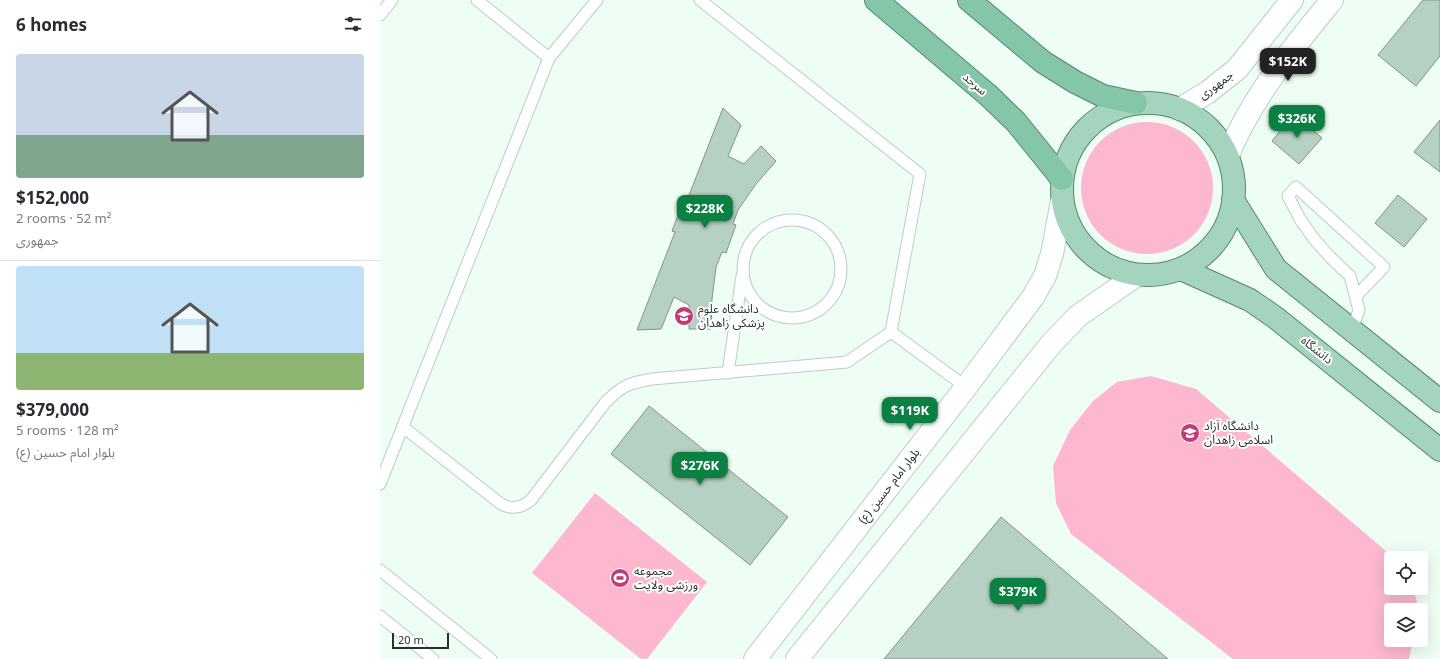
<!DOCTYPE html>
<html lang="en">
<head>
<meta charset="utf-8">
<style>
  :root { --surface:#fff; --page:#f2f2f3; --text:#2b2b33; --muted:#7c7c81; --line:#e1e1e2; --accent:#0b8043 }
  body { margin:0; font-family:"Noto Sans","Noto Sans Arabic",sans-serif; background:var(--page); color:var(--text); height:100vh; display:flex; flex-direction:column; font-size:15px; white-space:nowrap }
  * { box-sizing:border-box; margin:0 }
  p { font-size:13px; color:var(--muted) }
  .icon { flex:none; width:22px; height:22px; fill:none; stroke:currentColor; stroke-width:2; stroke-linecap:round; stroke-linejoin:round }
  .map { position:relative; flex:1; overflow:hidden }
  .details { display:flex; flex-direction:column; background:var(--surface); width:380px }
  .details>* { flex:none }
  .tools { position:absolute; left:1004px; top:551px; display:grid; gap:8px }
  .tools a { display:grid; place-items:center; width:44px; height:44px; border-radius:4px; background:var(--surface); box-shadow:0 4px 16px #0002; font-size:20px }
  .scale { position:absolute; left:12px; bottom:10px; width:57px; box-sizing:border-box; padding-left:4px; border:2px solid #28322d; border-top:0; font-size:11px; line-height:14px; white-space:nowrap; color:#28322d; -webkit-text-stroke:3px #fff; paint-order:stroke }
  .price { position:absolute; translate:-50% -34px; padding:0 9px; border-radius:8px; background:var(--accent); color:#fff; font-size:13px; line-height:26px; filter:drop-shadow(0 1px 2px #0008) }
  .price::after { content:''; position:absolute; left:50%; top:24px; width:12px; height:9px; margin-left:-6px; background:inherit; clip-path:polygon(0 0,100% 0,50% 100%) }
  .price.active { background:#222; color:#fff }
  ul { padding:0; list-style:none }
  li { display:grid; align-content:center; gap:8px; height:212px; padding:0 16px }
  li+li { border-top:1px solid var(--line) }
  li span { display:grid; place-items:center; height:124px; border-radius:4px; color:#555 }
  li>.icon { margin-inline-start:auto }
  span .icon { width:72px; height:72px; fill:#fffc; stroke-width:1 }
  li b { font-size:17px }
  h2 { display:flex; justify-content:space-between; align-items:center; height:48px; padding:0 16px; font-size:17px }
  main { display:flex; flex:1; min-height:0 }
  .map>svg:first-child { display:block }
</style>
</head>
<body>
<main>
<section class="details">
<h2>6 homes<svg class="icon" aria-label="filters" viewBox="0 0 24 24"><path d="M4 7h16M4 17h16"/><circle cx="9" cy="7" r="2"/><circle cx="15" cy="17" r="2"/></svg></h2>
<ul>
<li><span style="background:linear-gradient(#c9d6e8 65%,#7fa58c 0)"><svg class="icon" aria-label="home" viewBox="0 0 24 24"><path d="M3 11l9-7 9 7M6 9v11h12V9"/></svg></span><div><b>$152,000</b><p>2 rooms · 52 m²</p><p>جمهوری</p></div></li>
<li><span style="background:linear-gradient(#bfe0f5 70%,#8fb573 0)"><svg class="icon" aria-label="home" viewBox="0 0 24 24"><path d="M3 11l9-7 9 7M6 9v11h12V9"/></svg></span><div><b>$379,000</b><p>5 rooms · 128 m²</p><p>بلوار امام حسین (ع)</p></div></li>
</ul>
</section>
<div class="map">
<svg width="1060" height="659" viewBox="0 0 1060 659">
  <rect width="100%" height="100%" fill="#eefef5"/>
  <g fill="#fdb7ce">
    <circle cx="767" cy="188" r="66"/>
    <polygon points="771,376 816,389 1014,558 1011,558 1011,588 1033,588 1039,610 1011,610 1011,640 1033,640 1029,659 853,659 691,534 676,503 673,466 690,430 713,401 737,382"/>
    <polygon points="215,493 327,582 267,659 261,659 152,573"/>
  </g>
  <g fill="#b6d0c2" stroke="#7e9689">
    <polygon points="1043,0 1060,0 1060,56 1036,86 998,55"/>
    <polygon points="343,108 361,125 348,156 364,164 381,146 396,161 376,184 358,210 353,224 356,225 346,253 342,252 336,267 332,299 331,329 309,329 309,305 294,297 281,329 257,330 295,232 292,231 303,202 306,203"/>
    <polygon points="914,114 942,138 919,164 892,141"/>
    <polygon points="1060,120 1060,172 1034,152"/>
    <polygon points="1018,195 1047,219 1024,247 995,223"/>
    <polygon points="269,406 408,517 370,565 231,454"/>
    <polygon points="621,517 788,659 504,659"/>
  </g>
  <g fill="none" stroke-linecap="round" stroke-linejoin="round">
    <g stroke="#b6d0c2" stroke-width="13">
      <g id="service">
        <polyline points="97,0 169,58"/>
        <polyline points="320,0 540,174 511,332"/>
        <polyline points="0,15 12,0"/>
        <circle cx="412" cy="269" r="49"/>
        <polyline points="972,330 979,310 970,276 950,257 934,239 920,219 908,196 916,187 1004,267 976,296"/>
        <polyline points="348,373 362,276"/>
        <path d="M23 427 121 504C132 510 141 508 151 500L225 403C241 386 249 383 272 379L467 362 511 332 586 387"/>
        <polyline points="0,484 169,58 217,0"/>
        <polyline points="0,570 111,659"/>
        <polyline points="0,616 53,659"/>
      </g>
    </g>
    <g stroke="#b6d0c2" stroke-width="24">
      <g id="secondary">
        <polyline points="800,109 828,92 857,69 912,0"/>
        <path d="M848 155C872 97 912 49 952 0"/>
        <polyline points="375,659 586,387 653,297 665,276 672,254 682,201"/>
        <polyline points="417,659 672,343 698,316 757,275"/>
      </g>
    </g>
    <g stroke="#51886f" stroke-width="24">
      <g id="primary">
        <circle cx="768" cy="189" r="86"/>
        <polyline points="853,200 896,269 1060,401"/>
        <polyline points="801,269 870,300 896,318 1060,450"/>
      </g>
    </g>
    <g stroke="#51886f" stroke-width="24">
      <g id="trunk">
        <polyline points="496,0 608,95 636,122 682,179"/>
        <polyline points="589,0 663,62 695,82 723,96 756,103"/>
      </g>
    </g>
    <use href="#service" stroke="#fff" stroke-width="11"/>
    <use href="#secondary" stroke="#fff" stroke-width="22"/>
    <use href="#primary" stroke="#a4d4be" stroke-width="22"/>
    <use href="#trunk" stroke="#86c6a8" stroke-width="22"/>
  </g>
  <defs>
    <g id="university-disc" transform="scale(1)"><circle r="9.5" fill="#c33a76" stroke="#fff"/><path d="M0-5L7-2L0 1L-7-2ZM-4 1L0 2.5L4 1V4Q0 6-4 4Z" fill="#fff"/></g>
    <g id="stadium-disc" transform="scale(1)"><circle r="9.5" fill="#c33a76" stroke="#fff"/><path d="M0-5a6.5 5 0 1 0 0 10a6.5 5 0 1 0 0-10ZM-3.5-1.8h7v3.6h-7Z" fill="#fff"/></g>
  </defs>
  <g fill-rule="evenodd">
    <use href="#university-disc" x="304" y="316"/>
    <use href="#university-disc" x="810" y="433"/>
    <use href="#stadium-disc" x="240" y="578"/>
  </g>
  <g text-anchor="middle" stroke-width="4" stroke-linejoin="round" paint-order="stroke">
    <g font-size="12" fill="#28322d" stroke="#fff">
      <text transform="translate(595 84) rotate(40)" y="4">سرحد</text>
      <text transform="translate(836 85) rotate(-36)" y="4">جمهوری</text>
      <text transform="translate(937 350) rotate(39)" y="4">دانشگاه</text>
      <text transform="translate(509 486) rotate(-52)" y="4">بلوار امام حسین (ع)</text>
    </g>
    <g font-size="12" fill="#28322d" stroke="#fff" text-anchor="start">
      <text x="318" y="313">دانشگاه علوم<tspan x="318" dy="14">پزشکی زاهدان</tspan></text>
      <text x="824" y="430">دانشگاه آزاد<tspan x="824" dy="14">اسلامی زاهدان</tspan></text>
      <text x="254" y="575">مجموعه<tspan x="254" dy="14">ورزشی ولایت</tspan></text>
    </g>
  </g>
</svg>
<div class="tools">
<a><svg class="icon" aria-label="locate" viewBox="0 0 24 24"><circle cx="12" cy="12" r="6"/><path d="M12 2v4M12 18v4M2 12h4M18 12h4"/></svg></a>
<a><svg class="icon" aria-label="layers" viewBox="0 0 24 24"><path d="M12 4l9 5-9 5-9-5zM3 14l9 5 9-5"/></svg></a>
</div>
<div class="scale">20 m</div>
<b class="price active" style="left:908px;top:82px">$152K</b>
<b class="price" style="left:917px;top:139px">$326K</b>
<b class="price" style="left:325px;top:229px">$228K</b>
<b class="price" style="left:530px;top:431px">$119K</b>
<b class="price" style="left:320px;top:486px">$276K</b>
<b class="price" style="left:638px;top:612px">$379K</b>
</div>
</main>
</body>
</html>
